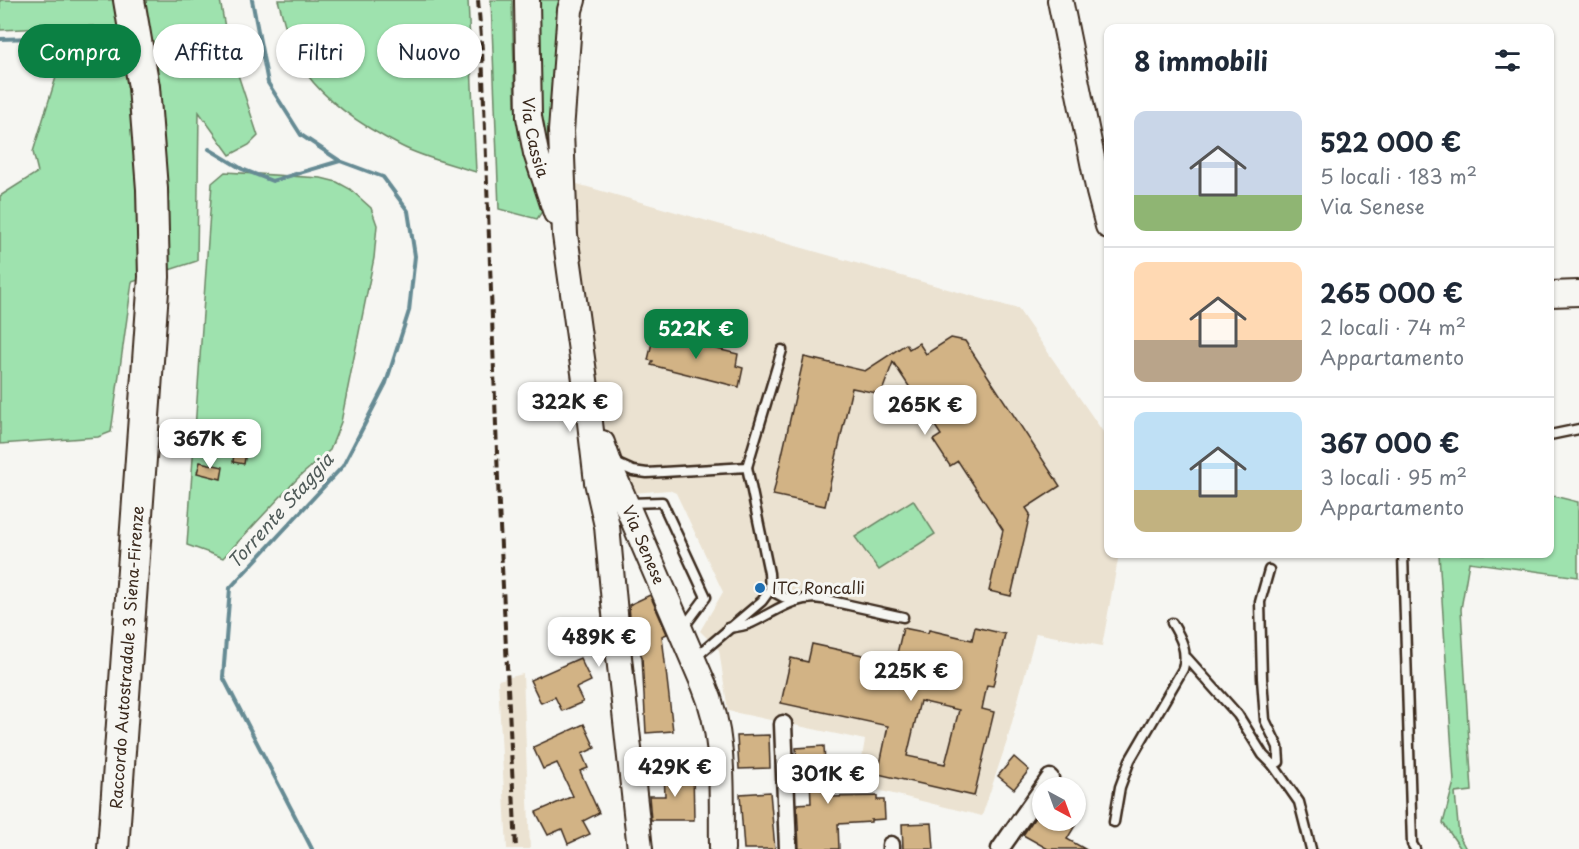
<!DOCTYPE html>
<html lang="it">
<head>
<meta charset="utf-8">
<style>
  :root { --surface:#fff; --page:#f6f6f7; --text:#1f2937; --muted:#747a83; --line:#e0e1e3; --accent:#0b8043 }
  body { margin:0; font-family:"Playpen Sans",sans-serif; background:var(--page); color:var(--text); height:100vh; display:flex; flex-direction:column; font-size:22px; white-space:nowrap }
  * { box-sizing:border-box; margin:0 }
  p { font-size:20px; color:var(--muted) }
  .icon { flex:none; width:33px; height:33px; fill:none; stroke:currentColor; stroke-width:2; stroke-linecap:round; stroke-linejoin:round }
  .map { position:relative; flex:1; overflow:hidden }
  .details { position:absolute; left:1104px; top:24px; width:450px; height:534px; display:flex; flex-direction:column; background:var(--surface); border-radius:12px; box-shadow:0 2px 4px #0004 }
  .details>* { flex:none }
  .guide { position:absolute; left:18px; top:24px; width:570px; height:54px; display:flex; gap:12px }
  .needle { width:39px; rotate:139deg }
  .buttons { position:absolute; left:1032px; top:777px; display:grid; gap:12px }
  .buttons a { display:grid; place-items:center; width:54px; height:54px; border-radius:50%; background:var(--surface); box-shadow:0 2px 4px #0004; font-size:30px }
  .price { position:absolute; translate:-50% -51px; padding:0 14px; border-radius:12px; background:#fff; color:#222; font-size:20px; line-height:39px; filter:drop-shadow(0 2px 3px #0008) }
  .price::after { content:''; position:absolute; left:50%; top:36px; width:18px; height:14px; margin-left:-9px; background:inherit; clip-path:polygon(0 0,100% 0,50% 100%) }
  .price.on { background:var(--accent); color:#fff }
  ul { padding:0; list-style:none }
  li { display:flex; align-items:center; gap:18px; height:150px; padding:0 30px }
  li+li { border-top:2px solid var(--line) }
  li span { display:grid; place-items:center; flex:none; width:168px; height:120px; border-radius:12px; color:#555 }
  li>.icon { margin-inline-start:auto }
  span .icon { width:72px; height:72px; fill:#fffc; stroke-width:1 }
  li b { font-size:26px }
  h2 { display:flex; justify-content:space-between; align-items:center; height:72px; padding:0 30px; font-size:26px }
  .tag { padding:0 21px; border-radius:27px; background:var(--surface); box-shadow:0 2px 4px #0004; font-size:21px; line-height:54px }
  .tag.on { background:var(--accent); color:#fff }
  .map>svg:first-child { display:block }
</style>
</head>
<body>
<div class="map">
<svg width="1579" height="849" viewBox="0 0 1579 849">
  <rect width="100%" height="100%" fill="#f6f6f2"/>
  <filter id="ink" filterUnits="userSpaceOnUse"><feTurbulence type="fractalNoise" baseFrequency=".0167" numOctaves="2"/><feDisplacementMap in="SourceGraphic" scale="12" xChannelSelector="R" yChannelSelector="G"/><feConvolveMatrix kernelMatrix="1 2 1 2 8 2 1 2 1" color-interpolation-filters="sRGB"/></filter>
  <g filter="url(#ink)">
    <g fill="#ebe2d1">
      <polygon points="570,182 1018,309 1108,439 1108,554 1119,554 1102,646 1036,633 1007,741 982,816 857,785 865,740 728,711 719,650 700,631 723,592 676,493 669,490 633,493 609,445 593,368"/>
      <polygon points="523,674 530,849 507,849 498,680"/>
    </g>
    <g fill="#9ee2ae" stroke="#6c8666" stroke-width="1.5">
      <polygon points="0,0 220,0 228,44 258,136 249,145 230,155 199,112 197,261 132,282 111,432 98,437 0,444 0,196 38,172 33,152 57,74 62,60 93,26 0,30"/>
      <path d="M278 0H468L476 172C452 164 424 158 401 146 368 129 328 104 306 73 291 53 285 24 278 0Z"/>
      <polygon points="491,0 512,0 515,106 530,174 547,204 537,219 499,209"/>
      <polygon points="536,0 562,0 555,174 539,124"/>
      <polygon points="225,172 321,178 337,182 350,189 371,208 377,225 374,258 341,422 330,450 298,478 223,558 187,545 212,183"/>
      <polygon points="1550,495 1578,502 1578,577 1469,562 1461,609 1472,791 1455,793 1459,836 1466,849 1461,849 1443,823 1454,782 1439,554 1550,554"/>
      <polygon points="913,500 935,534 879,570 855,537"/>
    </g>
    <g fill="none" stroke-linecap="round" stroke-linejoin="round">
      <g stroke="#668b94" stroke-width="4">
        <polyline points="252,0 268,83 301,135 340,161 383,177 408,211 415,256 409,311 386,383 343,466 230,588 223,677 312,849"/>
        <polyline points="0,39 69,37 81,68"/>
        <polyline points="209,149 242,169 272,181 340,161"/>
      </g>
    </g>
    <g fill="#d2b385" stroke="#3b2a1e" stroke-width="1.5" fill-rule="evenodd">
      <polygon points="654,334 738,354 736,366 743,368 739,387 651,365 653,361 648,360"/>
      <polygon points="951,338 965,341 1060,486 1026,508 1030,514 1011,596 989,591 1003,530 958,461 950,466 933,440 941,435 893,362 881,394 852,388 825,506 773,495 804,357 865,371 906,344 909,349 919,343 926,354"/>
      <polygon points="235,445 247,447 244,464 233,462"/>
      <polygon points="200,462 223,467 221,479 197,473"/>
      <polygon points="650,595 667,634 662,636 673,731 646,733 642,657 631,631 629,605"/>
      <path d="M975 627 1005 634 993 686 987 685 982 709 994 712 974 796 878 774 888 726 781 703 791 658 808 662 812 644 895 662 903 628 928 633 929 630 972 640ZM920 701 959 710 945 764 907 756Z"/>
      <polygon points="580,658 591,681 576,688 583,702 562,711 555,697 541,703 530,680"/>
      <polygon points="584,724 595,748 582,754 588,768 580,771 599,813 583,821 590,834 568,844 562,829 548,835 536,812 573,796 557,763 543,769 533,747"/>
      <polygon points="769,735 770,768 739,769 737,736"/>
      <polygon points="824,746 827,797 877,796 877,800 884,800 885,819 871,820 871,822 838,824 839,849 799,849 797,804 811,803 810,779 798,780 796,748"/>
      <polygon points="1014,757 1029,770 1014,789 998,776"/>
      <polygon points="664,770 693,770 694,820 651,820 649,796 665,796"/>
      <polygon points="770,792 775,849 744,849 740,794"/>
      <polygon points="1042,807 1042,820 1070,820 1076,824 1067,839 1085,849 1048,849 1023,835"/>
      <polygon points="932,823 934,849 903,849 902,824"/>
    </g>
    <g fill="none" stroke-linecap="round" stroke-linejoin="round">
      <g stroke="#3b2a1e" stroke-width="13">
        <g id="service">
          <polyline points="1550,435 1579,429"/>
          <polyline points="615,463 633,471 647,473 747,467 769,573 770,590 762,601 696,657"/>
          <polyline points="747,467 782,350"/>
          <polyline points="629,503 662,502 706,597 683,628"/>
          <polyline points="1403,554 1412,844 1415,849"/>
          <polyline points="1269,570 1260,602 1262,678 1265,720 1278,747 1279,762 1273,765"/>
          <polyline points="770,590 783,597 798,600"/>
          <path d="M728 628C736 627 744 626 751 623 774 613 795 594 822 599L903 617"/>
          <polyline points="1187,658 1238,715 1263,755 1273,765 1299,802 1311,849"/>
          <path d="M1114 822 1120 787 1130 760 1183 669C1188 651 1181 638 1172 623"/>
        </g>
      </g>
      <g stroke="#3b2a1e" stroke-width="21">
        <g id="minor">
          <polyline points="783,724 788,849"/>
          <polyline points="891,845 891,849"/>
          <polyline points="1000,849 1050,778"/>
        </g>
      </g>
      <g stroke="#3b2a1e" stroke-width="28">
        <g id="secondary">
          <path id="s1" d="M527 0 529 117 536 153 556 213"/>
          <polyline points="573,0 570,10 561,131 565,235 585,380 597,482 607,526 619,657 640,849"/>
          <polyline points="1060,0 1099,192 1108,226"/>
          <polyline points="1550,294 1579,293"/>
          <path id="s2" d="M602 443 612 471 704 685C726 737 721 793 722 849"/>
        </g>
      </g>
      <g stroke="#3b2a1e" stroke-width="34">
        <g id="motorway">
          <path id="s3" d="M113 849 154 277 152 189 144 87 129 0"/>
        </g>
      </g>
      <use href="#service" stroke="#f6f6f2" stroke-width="8"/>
      <use href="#minor" stroke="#f6f6f2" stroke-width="16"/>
      <use href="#secondary" stroke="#f6f6f2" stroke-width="24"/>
      <use href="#motorway" stroke="#f6f6f2" stroke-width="30"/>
      <polyline stroke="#3b2a1e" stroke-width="4" stroke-dasharray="9 4.5" stroke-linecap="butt" points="478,0 482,50 499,506 516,849"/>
    </g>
  </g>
  <circle fill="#1f6fb2" stroke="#f6f6f2" stroke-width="2" cx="760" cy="588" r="6"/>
  <g text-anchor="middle" stroke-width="6" stroke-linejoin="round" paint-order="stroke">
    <g font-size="16" fill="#3b2a1e" stroke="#f6f6f2">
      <text dy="6" stroke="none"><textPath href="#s1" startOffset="138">Via Cassia</textPath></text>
      <text dy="6" stroke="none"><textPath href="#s2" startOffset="110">Via Senese</textPath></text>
      <text dy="6" stroke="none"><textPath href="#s3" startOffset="192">Raccordo Autostradale 3 Siena-Firenze</textPath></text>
    </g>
    <g font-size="16" fill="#3b2a1e" stroke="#f6f6f2" text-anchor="start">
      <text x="772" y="594">ITC Roncalli</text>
    </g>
    <g font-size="18" font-style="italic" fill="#505b59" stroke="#f6f6f2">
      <text transform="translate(281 511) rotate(-48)" y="6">Torrente Staggia</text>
    </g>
  </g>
</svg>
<div class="buttons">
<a><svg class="needle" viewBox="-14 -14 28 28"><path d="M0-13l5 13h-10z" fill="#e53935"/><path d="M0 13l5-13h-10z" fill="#747a83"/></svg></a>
</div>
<b class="price on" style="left:696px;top:360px">522K €</b>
<b class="price" style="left:570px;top:433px">322K €</b>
<b class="price" style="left:925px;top:436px">265K €</b>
<b class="price" style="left:210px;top:470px">367K €</b>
<b class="price" style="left:599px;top:668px">489K €</b>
<b class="price" style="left:911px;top:702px">225K €</b>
<b class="price" style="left:675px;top:798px">429K €</b>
<b class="price" style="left:828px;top:805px">301K €</b>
<div class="guide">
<a class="tag on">Compra</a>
<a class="tag">Affitta</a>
<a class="tag">Filtri</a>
<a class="tag">Nuovo</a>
</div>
<section class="details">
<h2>8 immobili<svg class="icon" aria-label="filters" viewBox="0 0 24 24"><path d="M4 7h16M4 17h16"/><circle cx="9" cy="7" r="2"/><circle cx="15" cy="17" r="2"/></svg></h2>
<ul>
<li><span style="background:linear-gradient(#c9d6e8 70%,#8fb573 0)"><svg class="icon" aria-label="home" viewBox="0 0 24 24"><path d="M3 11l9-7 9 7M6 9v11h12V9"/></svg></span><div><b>522 000 €</b><p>5 locali · 183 m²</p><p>Via Senese</p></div></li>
<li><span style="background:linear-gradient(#ffd9b3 65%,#b9a48a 0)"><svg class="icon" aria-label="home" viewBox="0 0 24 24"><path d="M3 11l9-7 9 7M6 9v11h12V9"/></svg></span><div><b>265 000 €</b><p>2 locali · 74 m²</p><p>Appartamento</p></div></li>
<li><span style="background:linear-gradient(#bfe0f5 65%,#c2b280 0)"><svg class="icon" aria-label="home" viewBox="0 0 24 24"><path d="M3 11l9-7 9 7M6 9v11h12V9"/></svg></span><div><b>367 000 €</b><p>3 locali · 95 m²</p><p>Appartamento</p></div></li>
</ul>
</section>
</div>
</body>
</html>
